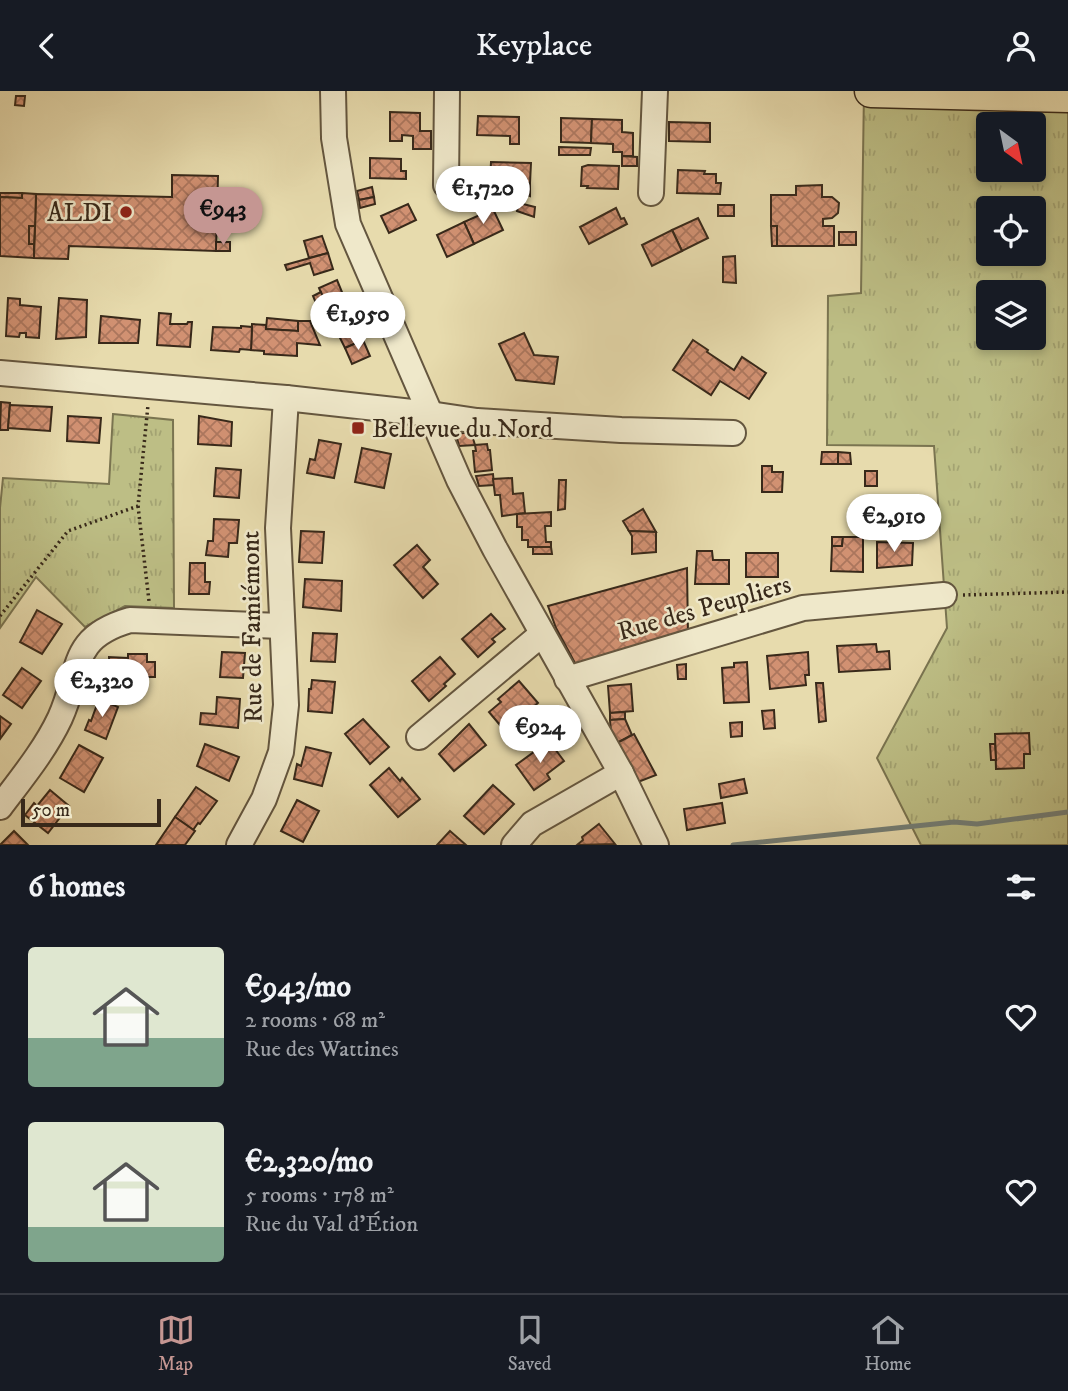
<!DOCTYPE html>
<html lang="en">
<head>
<meta charset="utf-8">
<style>
  :root { --surface:#171b24; --page:#242831; --text:#f1f3f6; --muted:#9ea1a6; --line:#363941; --accent:#c59692 }
  body { margin:0; font-family:"IM FELL DW Pica",serif; background:var(--page); color:var(--text); height:100vh; display:flex; flex-direction:column; font-size:26px; white-space:nowrap }
  * { box-sizing:border-box; margin:0 }
  p { font-size:23px; color:var(--muted) }
  .icon { flex:none; width:38px; height:38px; fill:none; stroke:currentColor; stroke-width:2; stroke-linecap:round; stroke-linejoin:round }
  .map { position:relative; height:754px; overflow:hidden }
  .sheet { display:flex; flex-direction:column; background:var(--surface); flex:1 }
  .sheet>* { flex:none }
  .needle { width:46px; rotate:147deg }
  .fabs { position:absolute; left:976px; top:21px; display:grid; gap:14px }
  .fabs a { display:grid; place-items:center; width:70px; height:70px; border-radius:7px; background:var(--surface); box-shadow:0 4px 10px #0003; font-size:35px }
  .scale { position:absolute; left:21px; bottom:18px; width:140px; box-sizing:border-box; padding-left:7px; border:4px solid #38291a; border-top:0; font-size:19px; line-height:24px; white-space:nowrap; color:#38291a; -webkit-text-stroke:5px #efe8ca; paint-order:stroke }
  .price { position:absolute; translate:-50% -60px; padding:0 16px; border-radius:24px; background:#fff; color:#222; font-size:23px; line-height:46px; filter:drop-shadow(0 2px 4px #0008) }
  .price::after { content:''; position:absolute; left:50%; top:42px; width:21px; height:16px; margin-left:-10px; background:inherit; clip-path:polygon(0 0,100% 0,50% 100%) }
  .price.on { background:var(--accent); color:#111 }
  ul { padding:0; list-style:none }
  li { display:flex; align-items:center; gap:21px; height:175px; padding:0 28px }
  li span { display:grid; place-items:center; flex:none; width:196px; height:140px; border-radius:7px; color:#555 }
  li>.icon { margin-inline-start:auto }
  span .icon { width:84px; height:84px; fill:#fffc; stroke-width:1 }
  li b { font-size:30px }
  h2 { display:flex; justify-content:space-between; align-items:center; height:84px; padding:0 28px; font-size:30px }
  header { display:flex; justify-content:space-between; align-items:center; height:91px; padding:0 28px; background:var(--surface); font-size:32px; font-weight:600 }
  .tab-bar { display:flex; justify-content:space-around; align-items:center; height:98px; border-top:2px solid var(--line); background:var(--surface); font-size:19px; color:var(--muted) }
  .tab-bar a { display:grid; justify-items:center; gap:4px }
  .tab-bar .on { color:var(--accent) }
  .map>svg:first-child { display:block }
</style>
</head>
<body>
<header><svg class="icon" aria-label="back" viewBox="0 0 24 24"><path d="M15 5l-7 7 7 7"/></svg>Keyplace<svg class="icon" aria-label="person" viewBox="0 0 24 24"><circle cx="12" cy="8" r="4"/><path d="M4 21q1-7 8-7t8 7"/></svg></header>
<div class="map">
<svg width="1068" height="754" viewBox="0 0 1068 754">
  <defs>
    <pattern id="grass-tufts" width="24" height="20" patternUnits="userSpaceOnUse" patternTransform="scale(1.75)"><rect width="24" height="20" fill="#bdbe85"/><path d="M3 7l-1-3M5 7V3M7 7l1-3M15 17l-1-3M17 17v-4M19 17l1-3" fill="none" stroke="#a3a372"/></pattern>
    <pattern id="building-cross-hatch" width="8" height="8" patternUnits="userSpaceOnUse" patternTransform="scale(1.75)"><rect width="8" height="8" fill="#d19172"/><path d="M0 0l8 8M0 8l8-8" fill="none" stroke="#ab765d"/></pattern>
  </defs>
  <rect width="100%" height="100%" fill="#e7dbad"/>
  <filter id="stains"><feTurbulence type="fractalNoise" baseFrequency=".00286" numOctaves="4"/><feColorMatrix values="0 0 0 0 .2 0 0 0 0 .09 0 0 0 0 .02 0 0 0 .5 -.17"/></filter>
  <radialGradient id="worn" r=".72"><stop offset=".6" stop-color="#630" stop-opacity="0"/><stop offset="1" stop-color="#630" stop-opacity=".3"/></radialGradient>
  <g fill="url(#grass-tufts)" stroke="#7a7450" stroke-width="2" fill-rule="evenodd">
    <path d="M864 0H1068V754H921L877 667 947 537 934 355 827 354 828 205 861 202ZM989 33H1034V79H989ZM989 117H1034V163H989ZM989 201H1034V247H989Z"/>
    <polygon points="113,323 173,329 174,517 125,515 85,536 36,486 0,537 0,417 3,387 109,393"/>
  </g>
  <g fill="none" stroke-linecap="round" stroke-linejoin="round">
    <polyline stroke="#747f77" stroke-width="5" points="733,754 954,731 977,733 1068,721"/>
  </g>
  <g fill="url(#building-cross-hatch)" stroke="#38291a" stroke-width="2">
    <polygon points="16,5 25,5 24,15 15,14"/>
    <polygon points="390,21 420,22 420,40 431,40 431,58 413,58 413,45 402,44 402,50 390,50"/>
    <polygon points="478,25 519,26 519,53 510,53 510,45 477,44"/>
    <polygon points="561,27 592,28 591,52 561,51"/>
    <polygon points="592,28 622,29 622,41 633,42 633,65 622,65 622,61 613,61 613,53 591,52"/>
    <polygon points="669,31 710,32 710,51 669,50"/>
    <polygon points="559,56 591,57 590,64 559,64"/>
    <polygon points="622,65 637,66 637,75 622,75"/>
    <polygon points="370,67 401,68 401,80 406,80 406,88 370,87"/>
    <polygon points="491,71 531,72 530,92 490,91"/>
    <polygon points="588,74 619,75 618,98 587,97 588,95 581,95 582,76"/>
    <polygon points="678,79 705,80 704,83 716,83 716,92 721,92 720,103 677,102"/>
    <polygon points="172,84 218,85 216,160 69,155 68,168 34,167 36,103 172,106"/>
    <polygon points="521,92 530,92 530,105 521,102"/>
    <polygon points="822,94 822,106 832,106 839,112 838,122 832,127 823,128 823,135 834,135 834,155 777,155 777,135 771,135 771,104 796,104 796,95"/>
    <polygon points="372,96 374,106 359,109 357,100"/>
    <polygon points="0,102 22,102 22,107 0,106"/>
    <polygon points="22,102 36,103 35,135 29,135 29,153 34,153 34,167 0,165 0,106 22,107"/>
    <polygon points="374,106 375,113 360,117 359,109"/>
    <polygon points="519,112 535,116 534,126 517,120"/>
    <polygon points="408,113 416,129 389,142 381,125"/>
    <rect x="718" y="114" width="16" height="11"/>
    <polygon points="616,117 621,128 624,127 627,133 589,153 580,136"/>
    <polygon points="493,118 503,139 474,153 464,131"/>
    <polygon points="698,127 708,147 682,160 672,139"/>
    <polygon points="464,131 474,153 447,166 437,144"/>
    <polygon points="29,135 35,135 34,153 29,153"/>
    <polygon points="771,135 777,135 777,155 772,155"/>
    <polygon points="672,139 682,160 652,175 642,154"/>
    <rect x="839" y="141" width="17" height="13"/>
    <polygon points="322,145 328,162 309,167 304,150"/>
    <rect x="216" y="151" width="14" height="9"/>
    <polygon points="328,162 333,178 314,184 310,172 287,179 285,174"/>
    <polygon points="735,165 736,192 723,191 723,166"/>
    <polygon points="337,189 344,206 326,214 319,197"/>
    <polygon points="321,201 326,214 318,217 313,205"/>
    <polygon points="344,206 351,223 333,231 326,214"/>
    <polygon points="8,207 20,208 20,214 41,216 39,247 26,246 26,242 20,242 19,246 6,245"/>
    <polygon points="59,207 87,209 86,246 56,248"/>
    <polygon points="159,222 171,223 170,233 187,233 188,231 192,231 190,256 157,254"/>
    <polygon points="101,225 140,229 138,252 99,252"/>
    <polygon points="267,227 298,230 298,240 266,238"/>
    <polygon points="298,230 310,230 320,254 297,252 297,265 264,263 264,260 251,259 252,233 266,234 266,238 298,240"/>
    <polygon points="355,233 363,249 345,257 337,241"/>
    <polygon points="241,235 252,236 251,259 240,258 239,261 211,259 213,236 241,237"/>
    <polygon points="524,242 534,264 558,266 554,293 516,289 499,253"/>
    <polygon points="363,249 370,265 352,273 345,257"/>
    <polygon points="693,249 708,259 707,261 734,279 742,266 766,282 749,308 720,290 711,304 673,279"/>
    <polygon points="1,311 10,312 8,339 0,339"/>
    <polygon points="10,314 52,316 50,340 8,337"/>
    <polygon points="68,325 101,327 99,352 67,350"/>
    <polygon points="199,325 232,331 231,355 198,353"/>
    <polygon points="471,341 475,354 459,355 456,343"/>
    <polygon points="319,349 341,353 334,387 307,382 310,368 315,369"/>
    <polygon points="487,353 488,359 490,359 492,379 475,381 473,360 476,360 475,354"/>
    <polygon points="362,357 391,363 384,397 355,391"/>
    <polygon points="822,361 838,361 838,373 821,373"/>
    <polygon points="838,361 850,362 851,373 838,373"/>
    <polygon points="762,375 772,375 772,381 783,381 782,401 762,401"/>
    <polygon points="216,377 241,379 239,407 214,405"/>
    <rect x="865" y="380" width="12" height="15"/>
    <polygon points="493,383 494,394 479,395 476,385"/>
    <polygon points="512,387 513,403 523,402 525,422 502,425 500,404 495,404 493,388"/>
    <polygon points="559,389 566,389 565,418 558,419"/>
    <polygon points="643,418 656,441 629,440 623,430"/>
    <polygon points="551,421 551,435 545,435 546,451 551,451 551,456 528,456 528,449 522,449 522,436 517,436 517,423"/>
    <polygon points="214,428 239,429 237,452 229,452 228,466 206,464 208,450 213,450"/>
    <polygon points="301,440 324,441 322,472 299,471"/>
    <polygon points="629,440 656,441 656,461 632,463 632,445"/>
    <polygon points="832,446 843,446 842,455 832,455"/>
    <polygon points="843,446 863,446 863,481 831,480 832,455 842,455"/>
    <polygon points="877,451 913,452 912,474 877,477"/>
    <polygon points="417,454 430,469 423,476 438,493 423,507 394,474"/>
    <polygon points="533,456 551,456 552,463 533,463"/>
    <polygon points="697,460 712,460 713,469 729,469 729,493 695,493"/>
    <rect x="746" y="462" width="32" height="24"/>
    <polygon points="190,472 205,472 205,491 210,491 209,503 189,503"/>
    <polygon points="687,477 688,544 576,574 556,537 548,515"/>
    <polygon points="305,488 342,490 341,520 303,516"/>
    <polygon points="37,519 62,533 42,563 20,551"/>
    <polygon points="491,523 505,538 492,548 495,551 478,566 462,548"/>
    <polygon points="313,542 337,543 335,571 311,570"/>
    <polygon points="876,553 877,561 889,560 890,578 839,581 837,555"/>
    <polygon points="222,561 245,562 243,587 220,586"/>
    <polygon points="808,561 809,584 805,584 806,594 770,598 767,565"/>
    <polygon points="128,563 147,563 147,571 155,571 155,586 146,586 146,593 110,592 109,566 128,567"/>
    <polygon points="440,566 455,583 444,593 446,595 429,610 412,590"/>
    <polygon points="747,571 749,611 724,612 722,577 734,576 734,572"/>
    <polygon points="686,573 686,588 678,588 677,574"/>
    <polygon points="22,577 41,590 22,617 3,604"/>
    <polygon points="312,589 335,591 332,622 308,620 309,598 311,598"/>
    <polygon points="519,590 538,612 505,640 489,621 501,611 498,608"/>
    <polygon points="816,592 823,592 826,630 819,631"/>
    <polygon points="631,593 633,620 610,622 608,595"/>
    <polygon points="217,606 240,608 238,637 200,633 201,622 216,623"/>
    <polygon points="99,608 118,616 106,648 85,639 89,629 91,630"/>
    <polygon points="774,619 775,637 764,638 762,620"/>
    <polygon points="625,621 625,628 610,629 610,622"/>
    <polygon points="0,625 11,633 0,648"/>
    <polygon points="363,628 389,656 370,673 345,643"/>
    <polygon points="625,628 632,644 617,652 611,641 610,629"/>
    <polygon points="742,631 742,645 731,646 730,632"/>
    <polygon points="469,633 486,654 454,680 439,663"/>
    <polygon points="1029,642 1030,663 1024,663 1024,677 996,678 995,643"/>
    <polygon points="634,643 656,684 638,691 617,652"/>
    <polygon points="549,650 564,670 547,683 550,688 534,699 516,674"/>
    <polygon points="205,653 239,666 229,690 197,675"/>
    <polygon points="990,653 995,653 996,669 991,669"/>
    <polygon points="79,654 103,667 84,701 60,687"/>
    <polygon points="306,656 331,662 322,695 294,688 297,673 301,675"/>
    <polygon points="389,677 400,690 402,687 420,708 398,726 370,694"/>
    <polygon points="744,688 747,702 721,707 719,693"/>
    <polygon points="493,694 514,713 484,743 464,725"/>
    <polygon points="196,696 217,710 200,733 198,732 193,739 175,726"/>
    <polygon points="50,699 69,715 48,742 25,724 34,712 37,715"/>
    <polygon points="297,709 319,720 303,751 281,740"/>
    <polygon points="722,712 725,732 687,739 684,718"/>
    <polygon points="175,726 195,740 185,754 156,754"/>
    <polygon points="599,733 615,753 577,754 583,749 582,746"/>
    <polygon points="14,740 28,754 0,754"/>
    <polygon points="450,740 466,754 437,754"/>
  </g>
  <g fill="none" stroke-linecap="round" stroke-linejoin="round">
    <g stroke="#64563f" stroke-width="28">
      <g id="minor">
        <polyline points="333,0 334,47 348,133 459,389 495,458 621,682 656,754"/>
        <polyline points="446,94 447,0"/>
        <polyline points="651,102 655,0"/>
        <polyline points="0,282 286,307 430,323 477,330 621,339 733,342"/>
        <polyline points="567,588 803,517 944,504"/>
        <polyline points="419,646 542,543"/>
        <path d="M0 716C21 688 45 659 60 627 82 579 68 547 130 529L282 535"/>
        <polyline points="239,754 264,708 281,661 286,614 278,437 286,307"/>
        <polyline points="514,754 532,733 621,682"/>
      </g>
    </g>
    <g stroke="#38291a" stroke-width="35">
      <polyline id="major" points="871,0 1068,5"/>
    </g>
    <g stroke="#38291a" stroke-width="3.5" stroke-dasharray="2 3.5" stroke-linecap="butt">
      <polyline points="138,415 149,510"/>
      <polyline points="963,504 1068,501"/>
      <polyline points="0,525 68,440 138,415 148,314"/>
    </g>
    <use href="#minor" stroke="#efe8ca" stroke-width="24"/>
    <use href="#major" stroke="#e7dbad" stroke-width="32"/>
  </g>
  <g fill="#8f2418" stroke="#efe8ca" stroke-width="2.5">
    <circle cx="126" cy="121" r="7"/>
    <rect x="351" y="330" width="14" height="14" rx="3.5"/>
  </g>
  <g text-anchor="middle" stroke-width="5" stroke-linejoin="round" paint-order="stroke">
    <g font-size="26" fill="#38291a" stroke="#efe8ca" text-anchor="end">
      <text x="112" y="130">ALDI</text>
      <text x="372" y="346" text-anchor="start">Bellevue du Nord</text>
    </g>
    <g font-size="26" fill="#38291a" stroke="#efe8ca">
      <text transform="translate(704 516) rotate(-16)" y="9">Rue des Peupliers</text>
      <text transform="translate(251 536) rotate(-91)" y="9">Rue de Famiémont</text>
    </g>
  </g>
  <rect width="100%" height="100%" filter="url(#stains)"/>
  <rect width="100%" height="100%" fill="url(#worn)"/>
</svg>
<div class="fabs">
<a><svg class="needle" viewBox="-14 -14 28 28"><path d="M0-13l5 13h-10z" fill="#e53935"/><path d="M0 13l5-13h-10z" fill="#9ea1a6"/></svg></a>
<a><svg class="icon" aria-label="locate" viewBox="0 0 24 24"><circle cx="12" cy="12" r="6"/><path d="M12 2v4M12 18v4M2 12h4M18 12h4"/></svg></a>
<a><svg class="icon" aria-label="layers" viewBox="0 0 24 24"><path d="M12 4l9 5-9 5-9-5zM3 14l9 5 9-5"/></svg></a>
</div>
<div class="scale">50 m</div>
<b class="price" style="left:483px;top:135px">€1,720</b>
<b class="price on" style="left:223px;top:156px">€943</b>
<b class="price" style="left:358px;top:261px">€1,950</b>
<b class="price" style="left:894px;top:463px">€2,910</b>
<b class="price" style="left:102px;top:628px">€2,320</b>
<b class="price" style="left:540px;top:674px">€924</b>
</div>
<section class="sheet">
<h2>6 homes<svg class="icon" aria-label="filters" viewBox="0 0 24 24"><path d="M4 7h16M4 17h16"/><circle cx="9" cy="7" r="2"/><circle cx="15" cy="17" r="2"/></svg></h2>
<ul>
<li><span style="background:linear-gradient(#dfe7d0 65%,#7fa58c 0)"><svg class="icon" aria-label="home" viewBox="0 0 24 24"><path d="M3 11l9-7 9 7M6 9v11h12V9"/></svg></span><div><b>€943/mo</b><p>2 rooms · 68 m²</p><p>Rue des Wattines</p></div><svg class="icon" aria-label="heart" viewBox="0 0 24 24"><path d="M12 20l-8-8c-3-5 5-10 8-4 3-6 11-1 8 4z"/></svg></li>
<li><span style="background:linear-gradient(#dfe7d0 75%,#7fa58c 0)"><svg class="icon" aria-label="home" viewBox="0 0 24 24"><path d="M3 11l9-7 9 7M6 9v11h12V9"/></svg></span><div><b>€2,320/mo</b><p>5 rooms · 178 m²</p><p>Rue du Val d'Étion</p></div><svg class="icon" aria-label="heart" viewBox="0 0 24 24"><path d="M12 20l-8-8c-3-5 5-10 8-4 3-6 11-1 8 4z"/></svg></li>
</ul>
</section>
<nav class="tab-bar">
<a class="on"><svg class="icon" aria-label="map" viewBox="0 0 24 24"><path d="M3 6l6-2 6 2 6-2v14l-6 2-6-2-6 2zM9 4v14M15 6v14"/></svg>Map</a>
<a><svg class="icon" aria-label="saved" viewBox="0 0 24 24"><path d="M7 4h10v16l-5-4-5 4z"/></svg>Saved</a>
<a><svg class="icon" aria-label="home" viewBox="0 0 24 24"><path d="M3 11l9-7 9 7M6 9v11h12V9"/></svg>Home</a>
</nav>
</body>
</html>
